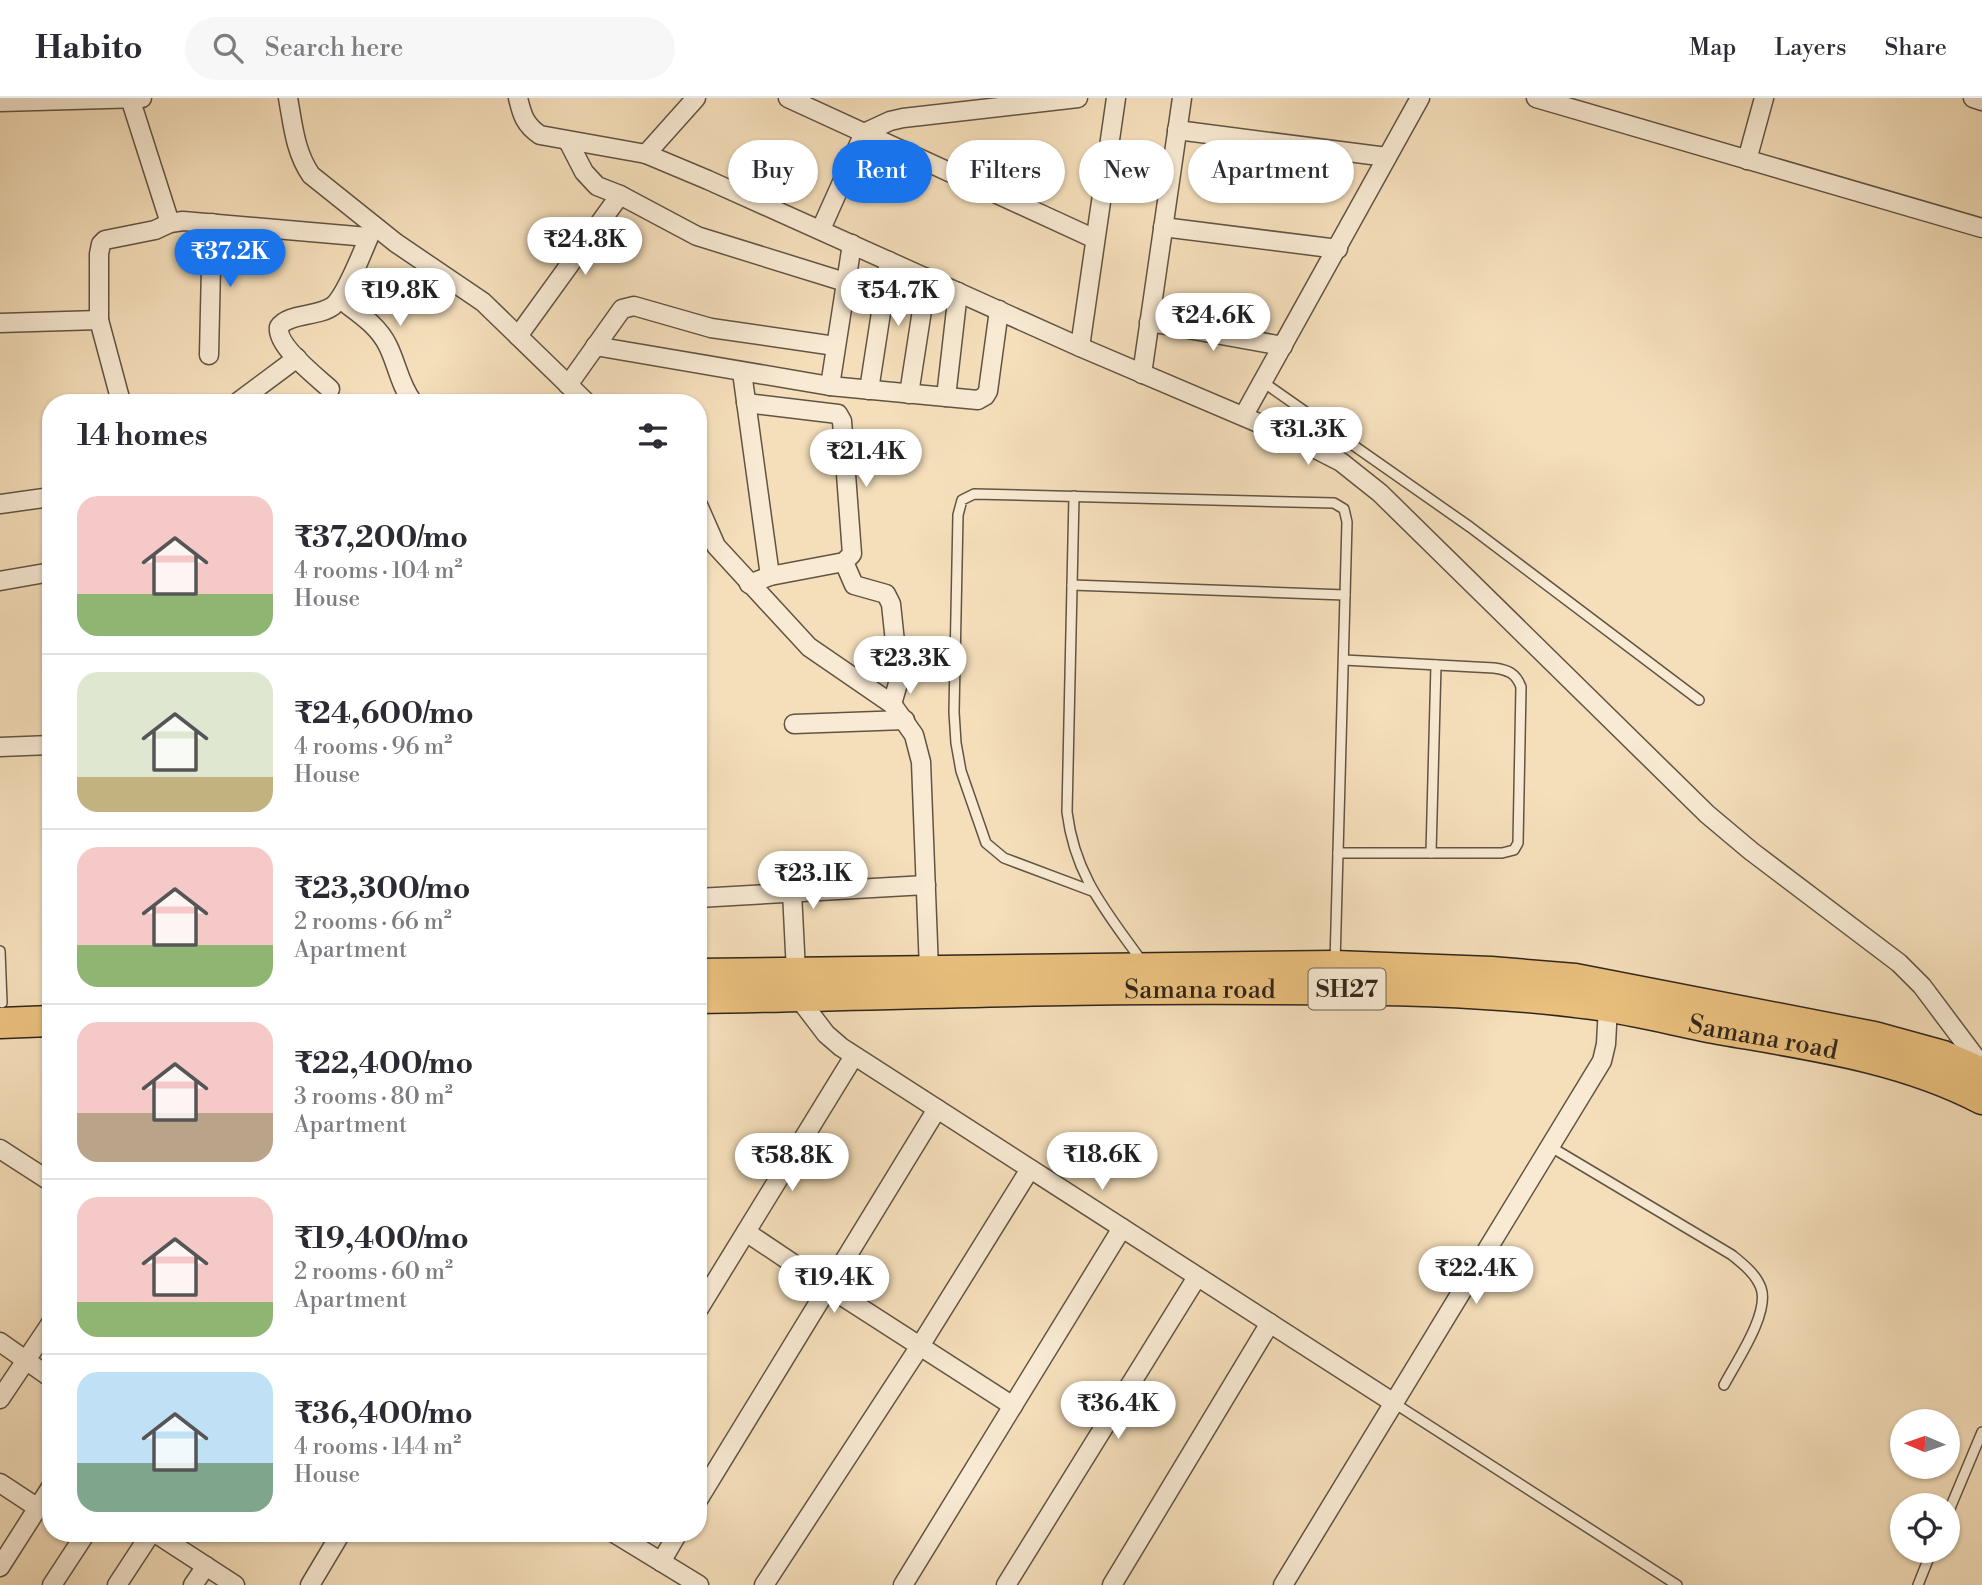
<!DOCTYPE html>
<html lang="en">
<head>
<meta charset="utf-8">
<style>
  :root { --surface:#fff; --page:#f7f7f7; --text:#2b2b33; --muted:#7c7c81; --line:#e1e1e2; --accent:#1a73e8 }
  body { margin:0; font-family:"Libre Bodoni",serif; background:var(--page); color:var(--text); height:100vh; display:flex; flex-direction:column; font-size:26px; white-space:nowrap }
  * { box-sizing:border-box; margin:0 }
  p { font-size:23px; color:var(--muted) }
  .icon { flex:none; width:38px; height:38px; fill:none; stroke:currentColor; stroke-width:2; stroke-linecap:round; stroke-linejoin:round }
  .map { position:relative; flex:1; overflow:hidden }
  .panel { position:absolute; left:42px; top:296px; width:665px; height:1148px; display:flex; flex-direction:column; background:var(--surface); border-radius:28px; box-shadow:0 2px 5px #0004 }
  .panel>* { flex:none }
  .guide { position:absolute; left:728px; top:42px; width:665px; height:63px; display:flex; gap:14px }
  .needle { width:46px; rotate:272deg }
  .fabs { position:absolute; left:1890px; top:1311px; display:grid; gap:14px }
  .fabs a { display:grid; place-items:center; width:70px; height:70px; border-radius:50%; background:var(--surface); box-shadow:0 2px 5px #0004; font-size:35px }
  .price { position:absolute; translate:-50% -60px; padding:0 16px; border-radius:24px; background:#fff; color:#222; font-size:23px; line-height:46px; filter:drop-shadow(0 2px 4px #0008) }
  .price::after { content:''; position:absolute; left:50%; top:42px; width:21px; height:16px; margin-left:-10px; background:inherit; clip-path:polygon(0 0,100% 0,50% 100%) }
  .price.on { background:var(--accent); color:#fff }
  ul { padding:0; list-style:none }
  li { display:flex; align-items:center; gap:21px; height:175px; padding:0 35px }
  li+li { border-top:2px solid var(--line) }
  li span { display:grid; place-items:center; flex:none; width:196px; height:140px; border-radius:21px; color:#555 }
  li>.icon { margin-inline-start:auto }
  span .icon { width:84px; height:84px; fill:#fffc; stroke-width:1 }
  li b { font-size:30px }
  h2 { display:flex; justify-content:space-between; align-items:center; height:84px; padding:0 35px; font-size:30px }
  .tag { padding:0 24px; border-radius:32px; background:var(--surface); box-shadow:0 2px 5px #0004; font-size:24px; line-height:63px }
  .tag.on { background:var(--accent); color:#fff }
  header { display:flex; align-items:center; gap:42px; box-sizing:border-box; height:98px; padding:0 35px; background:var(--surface); border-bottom:2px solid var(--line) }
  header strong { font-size:33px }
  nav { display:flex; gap:38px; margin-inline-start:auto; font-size:24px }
  .search { width:490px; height:63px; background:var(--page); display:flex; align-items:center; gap:18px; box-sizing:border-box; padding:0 24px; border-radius:38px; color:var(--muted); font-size:26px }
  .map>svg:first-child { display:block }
</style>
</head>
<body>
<header>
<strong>Habito</strong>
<div class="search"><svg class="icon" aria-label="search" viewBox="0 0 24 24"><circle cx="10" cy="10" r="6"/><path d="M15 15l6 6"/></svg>Search here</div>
<nav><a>Map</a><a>Layers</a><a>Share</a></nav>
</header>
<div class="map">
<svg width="1982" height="1487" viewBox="0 0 1982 1487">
  <rect width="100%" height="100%" fill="#f5dfbb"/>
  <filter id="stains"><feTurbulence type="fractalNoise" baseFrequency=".00286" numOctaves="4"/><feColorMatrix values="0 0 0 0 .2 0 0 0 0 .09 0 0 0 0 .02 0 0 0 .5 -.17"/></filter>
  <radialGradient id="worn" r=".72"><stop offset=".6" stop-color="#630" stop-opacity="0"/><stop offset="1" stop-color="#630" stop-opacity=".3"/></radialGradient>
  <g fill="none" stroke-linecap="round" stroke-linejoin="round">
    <g stroke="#625444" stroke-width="12">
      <g id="lane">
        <polyline points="1263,284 1470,429 1699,602"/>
        <path d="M1074 398 1067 714C1075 779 1107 814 1143 865"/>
        <polyline points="1072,487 1345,497"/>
        <path d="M1338 755H1502L1514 752 1518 745 1521 589C1516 575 1508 572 1494 570L1344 562"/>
        <polyline points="1431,755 1436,567"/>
        <polyline points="1092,793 1004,760 986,745 961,673 956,645 954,614 958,417 962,402 974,396 1334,405 1344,411 1347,424 1335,865"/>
        <polyline points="0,853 2,905"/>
        <path d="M1551 1049 1732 1157C1743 1166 1756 1176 1761 1190 1770 1215 1736 1264 1724 1287"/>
        <polyline points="1394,1305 1677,1487"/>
        <polyline points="1948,1415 1982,1334"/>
        <polyline points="1918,1487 1932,1452"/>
      </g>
    </g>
    <g stroke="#625444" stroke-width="21">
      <g id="street">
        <polyline points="130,0 170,125"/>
        <path d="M288 0C293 27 295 54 311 77L396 145 483 204 586 304"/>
        <path d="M518 0C522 17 525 27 540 37L646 56 708 82 1080 249 1296 341 1341 364 1380 395 1707 716 1751 753 1899 865 1922 888 1982 968"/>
        <polyline points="788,0 1095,141"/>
        <polyline points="1536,0 1982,130"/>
        <polyline points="1973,0 1982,3"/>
        <polyline points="0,4 142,0"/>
        <polyline points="1177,32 1387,59"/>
        <polyline points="568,43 584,74 597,88 620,97 697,138 845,184"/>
        <polyline points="646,56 696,0"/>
        <polyline points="1747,62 1764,0"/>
        <polyline points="1163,129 1338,151"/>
        <polyline points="821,131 864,35 890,23 903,20 1078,0"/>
        <path d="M340 201C358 215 378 227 388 248 397 266 400 288 413 304"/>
        <polyline points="1149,224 1283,248"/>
        <polyline points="0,225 99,222"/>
        <polyline points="518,238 620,97"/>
        <polyline points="595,248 830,288 978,302 985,298 988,293 999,212"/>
        <polyline points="1080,249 1116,0"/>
        <polyline points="209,257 212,125"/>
        <polyline points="742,274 770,478"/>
        <polyline points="1142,276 1182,0"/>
        <polyline points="568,287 622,211 634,208 711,230 835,248"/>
        <polyline points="830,288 852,146"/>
        <path d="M330 291C317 279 276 248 279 229 288 215 318 219 333 208 347 197 364 149 373 130"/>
        <polyline points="869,292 889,163"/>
        <polyline points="909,296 927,180"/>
        <polyline points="946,299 958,194"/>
        <polyline points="121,304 99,222 99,156 101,146 105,142 155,132 170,125 183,123 368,139"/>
        <polyline points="238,304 297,260"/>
        <polyline points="746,305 838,316 842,323 852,456 844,464 770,478 749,486"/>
        <polyline points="1244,317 1420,0"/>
        <polyline points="0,406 51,399"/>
        <polyline points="698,407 716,448 809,549 892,606 914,637 921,664 929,872"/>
        <polyline points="844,464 854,487 886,496 891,506 899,582 892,606"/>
        <polyline points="0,483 51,474"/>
        <polyline points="794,626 905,622"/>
        <polyline points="0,649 51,647"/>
        <polyline points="792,794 796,874"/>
        <polyline points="698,800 926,787"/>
        <polyline points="797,898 826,936 841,949 1394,1305"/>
        <polyline points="0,1051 51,1084"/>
        <polyline points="746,1134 828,1189 1013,1308"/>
        <polyline points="698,1212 854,958"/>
        <polyline points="0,1244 51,1280"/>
        <polyline points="0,1301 51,1225"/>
        <polyline points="0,1385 38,1410"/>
        <polyline points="698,1402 937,1011"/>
        <polyline points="155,1435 235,1487"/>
        <polyline points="614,1435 699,1487"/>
        <polyline points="661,1464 678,1435"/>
        <polyline points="0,1469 51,1389"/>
        <polyline points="52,1487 86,1435"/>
        <polyline points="117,1487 151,1435"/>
        <polyline points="193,1487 206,1468"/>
        <polyline points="310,1487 341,1435"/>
        <polyline points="764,1487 920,1248 1030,1071"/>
        <polyline points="903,1487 1122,1130"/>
        <polyline points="1006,1487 1197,1179"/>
        <polyline points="1112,1487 1270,1225"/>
        <polyline points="1283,1487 1602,963 1606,946 1608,909"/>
      </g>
    </g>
    <g stroke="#31251d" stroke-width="33">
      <g id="primary">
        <polyline points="698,876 1335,868 1491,874 1575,881 1874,939 1943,958 1982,975"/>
        <path id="s1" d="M698 900C889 897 1081 889 1272 891 1378 891 1485 892 1591 906 1636 912 1681 924 1725 932 1812 947 1904 960 1982 1001"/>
        <polyline points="0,925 51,923"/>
      </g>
    </g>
    <use href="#lane" stroke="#f8ead3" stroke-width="9"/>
    <use href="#street" stroke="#f8ead3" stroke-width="18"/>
    <use href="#primary" stroke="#eac07e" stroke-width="30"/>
  </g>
  <g text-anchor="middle" stroke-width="7" stroke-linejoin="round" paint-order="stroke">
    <rect fill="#f8ead3" stroke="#6d6054" stroke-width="2" x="1308.5" y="870.5" width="77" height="41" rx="5"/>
    <g font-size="24" font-weight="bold" fill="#31251d">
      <text x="1347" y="899">SH27</text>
    </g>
    <g font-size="26" fill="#31251d" stroke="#f8ead3">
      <text dy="9" stroke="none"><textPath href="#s1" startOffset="502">Samana road</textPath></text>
      <text dy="9" stroke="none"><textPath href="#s1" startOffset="1069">Samana road</textPath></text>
    </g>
  </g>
  <rect width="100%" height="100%" filter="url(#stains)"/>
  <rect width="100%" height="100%" fill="url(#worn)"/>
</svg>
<div class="fabs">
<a><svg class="needle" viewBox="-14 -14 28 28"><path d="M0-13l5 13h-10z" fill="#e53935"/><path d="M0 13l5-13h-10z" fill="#7c7c81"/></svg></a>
<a><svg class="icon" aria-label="locate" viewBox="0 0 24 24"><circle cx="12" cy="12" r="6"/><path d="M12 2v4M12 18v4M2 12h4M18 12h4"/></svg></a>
</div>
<b class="price" style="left:585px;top:179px">₹24.8K</b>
<b class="price on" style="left:230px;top:191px">₹37.2K</b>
<b class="price" style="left:400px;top:230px">₹19.8K</b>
<b class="price" style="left:898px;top:230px">₹54.7K</b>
<b class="price" style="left:1213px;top:255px">₹24.6K</b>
<b class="price" style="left:1308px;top:369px">₹31.3K</b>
<b class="price" style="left:866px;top:391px">₹21.4K</b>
<b class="price" style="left:910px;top:598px">₹23.3K</b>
<b class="price" style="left:813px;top:813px">₹23.1K</b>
<b class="price" style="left:1102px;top:1094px">₹18.6K</b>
<b class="price" style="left:792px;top:1095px">₹58.8K</b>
<b class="price" style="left:1476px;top:1208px">₹22.4K</b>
<b class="price" style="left:834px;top:1217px">₹19.4K</b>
<b class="price" style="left:1118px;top:1343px">₹36.4K</b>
<div class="guide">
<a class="tag">Buy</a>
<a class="tag on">Rent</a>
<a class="tag">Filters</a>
<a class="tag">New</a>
<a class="tag">Apartment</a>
</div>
<section class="panel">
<h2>14 homes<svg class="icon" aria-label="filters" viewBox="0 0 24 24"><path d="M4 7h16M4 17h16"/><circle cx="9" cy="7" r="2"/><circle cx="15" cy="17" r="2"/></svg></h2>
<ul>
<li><span style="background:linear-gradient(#f6c9c9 70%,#8fb573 0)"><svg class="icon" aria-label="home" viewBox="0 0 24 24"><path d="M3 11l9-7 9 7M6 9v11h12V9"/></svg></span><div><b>₹37,200/mo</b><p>4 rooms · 104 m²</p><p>House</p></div></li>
<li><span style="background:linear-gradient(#dfe7d0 75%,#c2b280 0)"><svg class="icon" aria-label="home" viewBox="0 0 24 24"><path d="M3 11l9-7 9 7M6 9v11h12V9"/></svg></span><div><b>₹24,600/mo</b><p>4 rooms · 96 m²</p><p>House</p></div></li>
<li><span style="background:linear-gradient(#f6c9c9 70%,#8fb573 0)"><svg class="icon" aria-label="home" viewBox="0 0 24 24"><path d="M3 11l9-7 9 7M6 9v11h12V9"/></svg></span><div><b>₹23,300/mo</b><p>2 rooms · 66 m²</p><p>Apartment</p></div></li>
<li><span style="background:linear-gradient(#f6c9c9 65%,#b9a48a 0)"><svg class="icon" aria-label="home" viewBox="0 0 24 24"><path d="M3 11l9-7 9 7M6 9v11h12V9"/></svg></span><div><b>₹22,400/mo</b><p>3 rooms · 80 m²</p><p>Apartment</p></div></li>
<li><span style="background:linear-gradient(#f6c9c9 75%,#8fb573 0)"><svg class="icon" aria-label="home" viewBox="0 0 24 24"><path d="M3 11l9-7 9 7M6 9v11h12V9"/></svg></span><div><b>₹19,400/mo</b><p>2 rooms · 60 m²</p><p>Apartment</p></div></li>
<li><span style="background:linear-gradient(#bfe0f5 65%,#7fa58c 0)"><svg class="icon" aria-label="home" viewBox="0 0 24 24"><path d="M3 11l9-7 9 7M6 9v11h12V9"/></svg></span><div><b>₹36,400/mo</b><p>4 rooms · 144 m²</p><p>House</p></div></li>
</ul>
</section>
</div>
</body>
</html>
